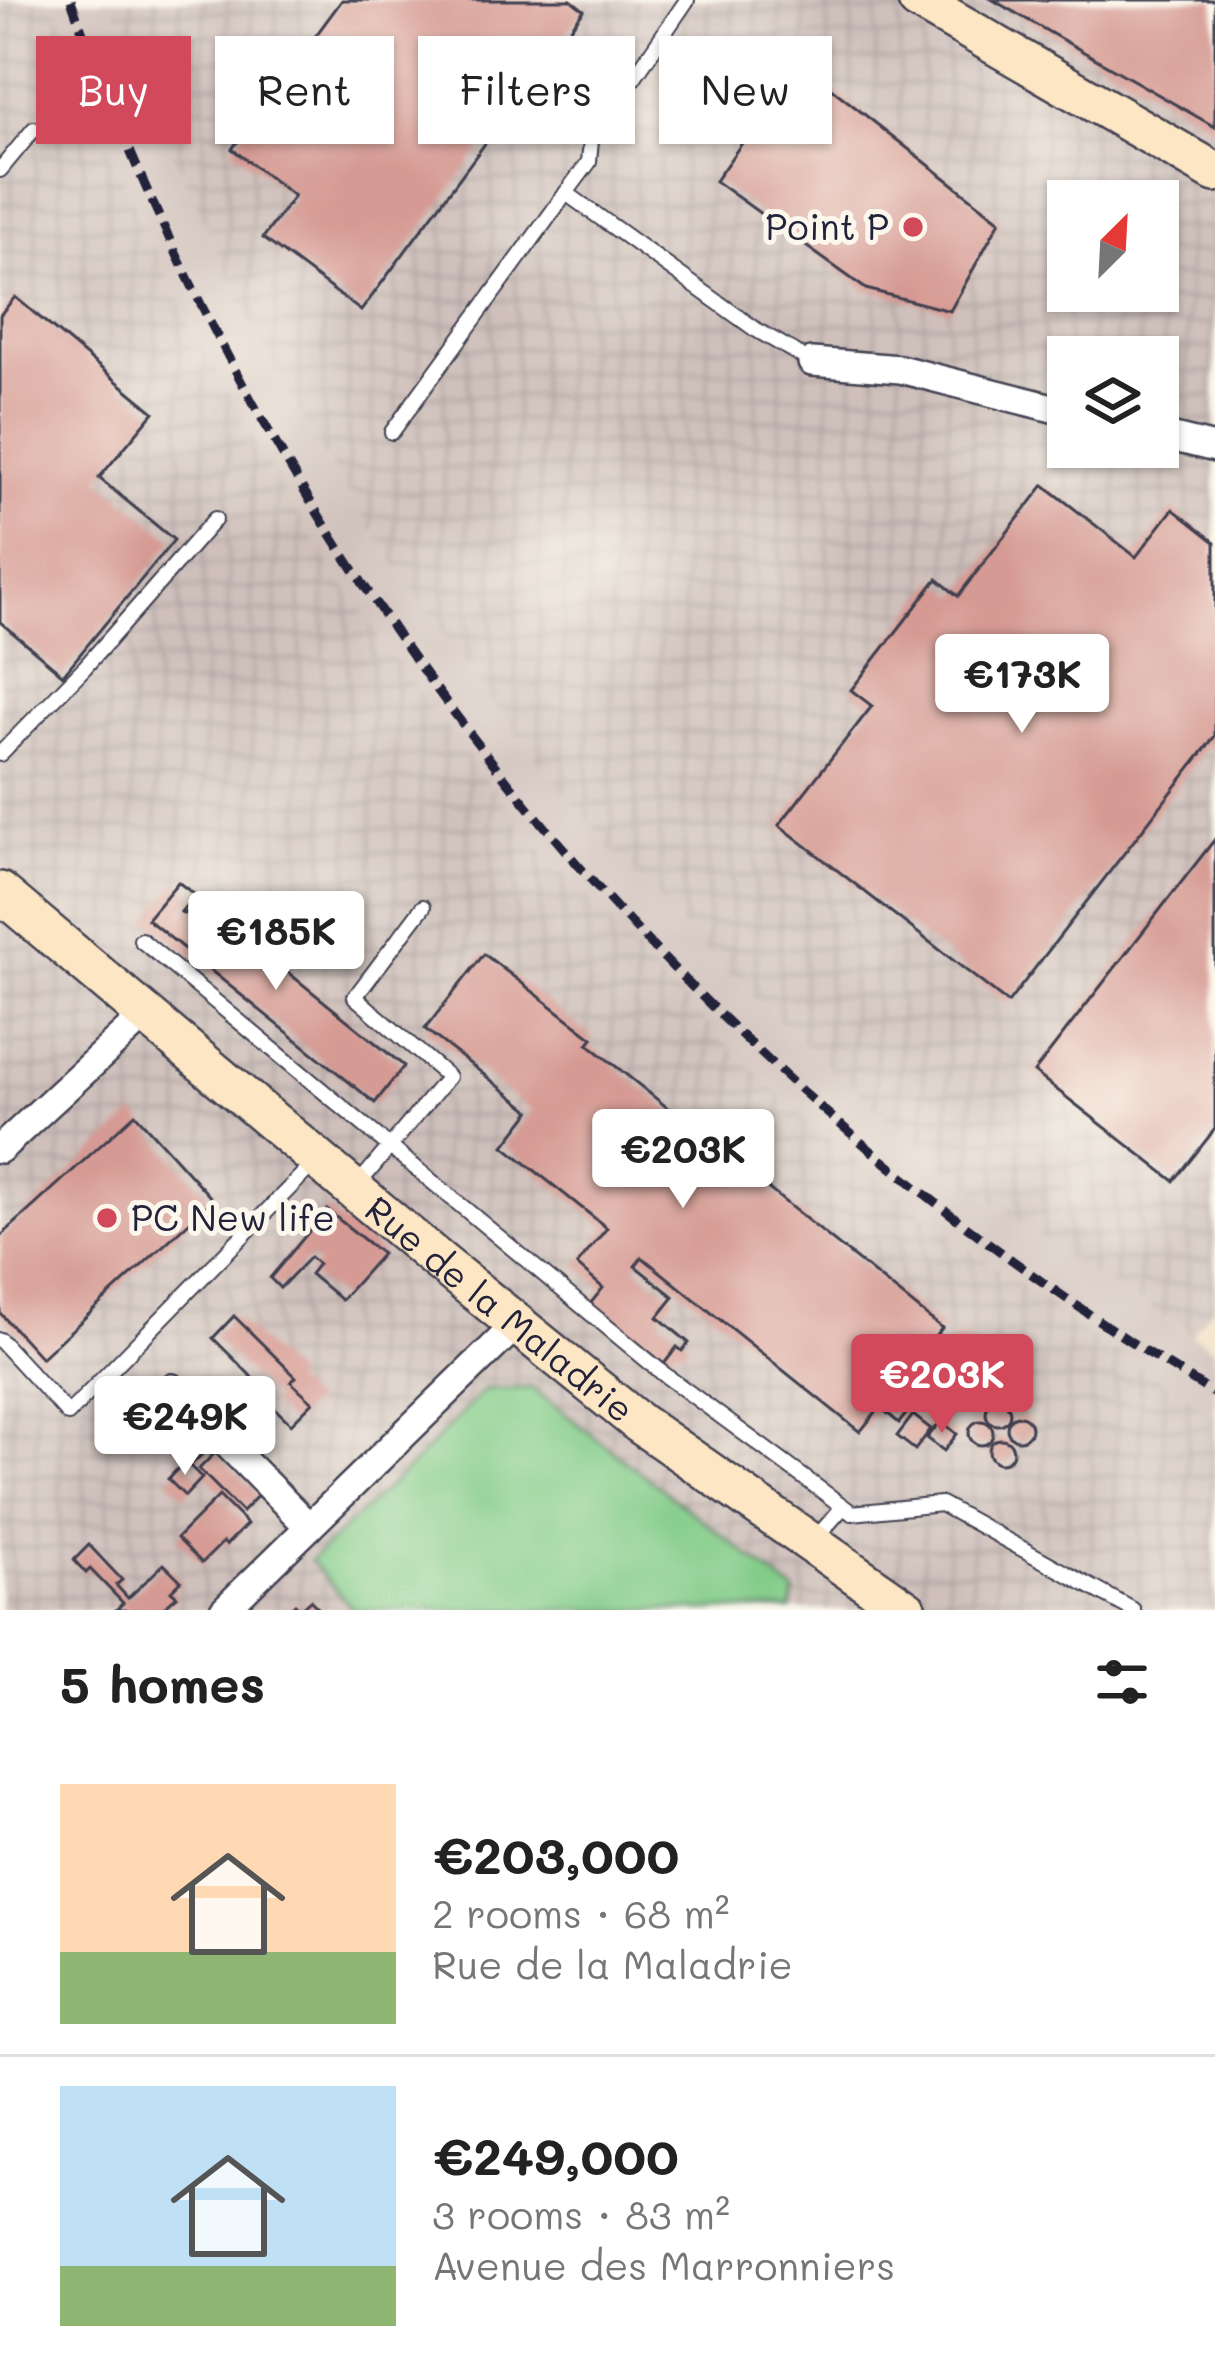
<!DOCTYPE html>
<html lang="en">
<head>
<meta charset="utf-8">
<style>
  :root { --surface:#fff; --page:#f6f6f6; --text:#222; --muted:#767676; --line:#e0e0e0; --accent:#d1495b }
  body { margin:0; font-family:Mali,sans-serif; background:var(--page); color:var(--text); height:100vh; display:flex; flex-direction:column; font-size:45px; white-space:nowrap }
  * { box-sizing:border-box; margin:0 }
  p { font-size:39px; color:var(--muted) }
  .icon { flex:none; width:66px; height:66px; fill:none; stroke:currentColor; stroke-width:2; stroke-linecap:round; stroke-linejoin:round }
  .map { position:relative; height:1610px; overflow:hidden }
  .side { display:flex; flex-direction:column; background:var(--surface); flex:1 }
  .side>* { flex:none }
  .banner { position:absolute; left:36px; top:36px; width:1143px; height:108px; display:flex; gap:24px }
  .needle { width:78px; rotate:24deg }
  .buttons { position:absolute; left:1047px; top:180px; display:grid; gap:24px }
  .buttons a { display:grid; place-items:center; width:132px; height:132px; border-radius:0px; background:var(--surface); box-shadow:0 3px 9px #0004; font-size:60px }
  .price { position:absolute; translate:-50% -102px; padding:0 27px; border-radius:12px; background:#fff; color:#222; font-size:39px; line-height:78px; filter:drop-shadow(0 3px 6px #0008) }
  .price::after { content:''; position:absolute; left:50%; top:72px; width:36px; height:27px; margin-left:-18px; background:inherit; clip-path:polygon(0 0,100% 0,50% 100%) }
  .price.current { background:var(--accent); color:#fff }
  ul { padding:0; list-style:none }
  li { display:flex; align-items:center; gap:36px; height:300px; padding:0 60px }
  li+li { border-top:3px solid var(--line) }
  li span { display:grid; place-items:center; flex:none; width:336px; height:240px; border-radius:0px; color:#555 }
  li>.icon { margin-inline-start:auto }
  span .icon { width:144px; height:144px; fill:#fffc; stroke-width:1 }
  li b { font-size:51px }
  h2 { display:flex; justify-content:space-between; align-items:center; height:144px; padding:0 60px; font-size:51px }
  .pill { padding:0 42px; border-radius:0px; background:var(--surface); box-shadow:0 3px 9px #0004; font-size:42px; line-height:108px }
  .pill.current { background:var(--accent); color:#fff }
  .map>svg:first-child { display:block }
</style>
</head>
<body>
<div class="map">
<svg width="1215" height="1610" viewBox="0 0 1215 1610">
  <defs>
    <pattern id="industrial-grid" width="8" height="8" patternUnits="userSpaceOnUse" patternTransform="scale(3)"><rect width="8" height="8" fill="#cfc0bb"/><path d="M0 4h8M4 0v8" fill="none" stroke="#b1a5a2"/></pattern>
  </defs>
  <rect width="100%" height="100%" fill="#fbf7ec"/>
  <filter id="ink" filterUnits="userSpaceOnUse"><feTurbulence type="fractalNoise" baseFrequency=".00833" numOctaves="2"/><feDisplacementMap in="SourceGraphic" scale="24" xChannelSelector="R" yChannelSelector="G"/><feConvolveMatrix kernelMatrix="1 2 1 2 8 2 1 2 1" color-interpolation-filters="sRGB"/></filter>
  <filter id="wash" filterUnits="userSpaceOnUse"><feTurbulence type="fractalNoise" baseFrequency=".004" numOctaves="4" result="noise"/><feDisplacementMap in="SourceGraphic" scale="48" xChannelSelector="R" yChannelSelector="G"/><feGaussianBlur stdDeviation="2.7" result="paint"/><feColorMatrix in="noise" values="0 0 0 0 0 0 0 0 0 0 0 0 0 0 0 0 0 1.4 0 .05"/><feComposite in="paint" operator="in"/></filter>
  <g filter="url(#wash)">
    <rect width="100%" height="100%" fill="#f3e3c8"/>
    <g fill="url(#industrial-grid)" fill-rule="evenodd">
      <polygon points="0,0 54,0 105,139 189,323 287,498 401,668 522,828 652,967 787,1103 932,1222 1092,1335 1215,1414 1215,1610 0,1610"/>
      <path d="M111 0H1215V1304L1192 1334 1069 1259 940 1162 821 1060 708 954 599 836 500 712 407 582 318 448 241 305 126 48ZM1068 201H1158V291H1068ZM1068 357H1158V447H1068Z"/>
    </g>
    <polygon fill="#cfc0bb" points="54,0 111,0 126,48 241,305 318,448 407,582 500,712 599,836 708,954 821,1060 940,1162 1069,1259 1215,1349 1215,1414 1093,1335 932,1222 787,1103 652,967 522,828 401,668 287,498 189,323 105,139"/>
    <polygon fill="#82cc89" stroke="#527762" stroke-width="3" points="532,1388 795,1592 791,1610 354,1610 310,1561 419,1458 485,1389"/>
    <g id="blocks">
      <g fill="#d59a93">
        <polygon points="342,0 571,0 584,10 361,311 263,238 294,196 232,149"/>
        <polygon points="993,0 1215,0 1215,127"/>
        <polygon points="799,63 1000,221 950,311 866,289 715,181"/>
        <polygon points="15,297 154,412 99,478 174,540 63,675 0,622 0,315"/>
        <polygon points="1044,485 1136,557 1173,509 1215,542 1215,736 1008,1003 779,825 872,706 851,690 937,579 958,596"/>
        <polygon points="1215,839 1215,1129 1174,1181 1034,1072"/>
        <polygon points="178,882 195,895 181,912 184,914 197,899 404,1066 375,1103 147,919"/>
        <polygon points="484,954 593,1038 588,1044 942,1328 902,1379 921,1395 899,1423 880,1407 860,1432 642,1257 635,1266 674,1297 658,1317 689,1343 682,1351 677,1347 664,1364 590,1304 603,1288 577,1265 607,1228 504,1146 531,1111 425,1029"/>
        <polygon points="135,1114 213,1200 41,1358 0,1313 0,1237"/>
        <polygon points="327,1210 382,1254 341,1300 310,1274 318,1264 310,1257 280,1288 270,1278"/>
        <polygon points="234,1316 296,1377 291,1382 313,1402 291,1424 270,1404 274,1399 213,1338"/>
        <circle cx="960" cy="1349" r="11"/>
        <circle cx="978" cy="1365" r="11"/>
        <circle cx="945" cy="1367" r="11"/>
        <circle cx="930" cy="1386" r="11"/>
        <circle cx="965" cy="1385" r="9"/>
        <circle cx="949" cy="1402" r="11"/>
        <polygon points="157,1392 172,1407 154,1424 140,1410"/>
        <circle cx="998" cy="1413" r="12"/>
        <polygon points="913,1415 931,1429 915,1450 897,1436"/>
        <circle cx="1019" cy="1428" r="12"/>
        <polygon points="941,1421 957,1434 944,1451 927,1438"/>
        <circle cx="981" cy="1433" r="12"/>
        <polygon points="190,1426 211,1446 193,1463 172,1443"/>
        <circle cx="1001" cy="1451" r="12"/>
        <polygon points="216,1452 258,1495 242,1512 199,1469"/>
        <polygon points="185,1461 202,1478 185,1496 168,1479"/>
        <polygon points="219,1496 247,1524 226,1545 223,1542 202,1563 177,1538"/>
        <polygon points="89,1545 122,1580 116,1585 128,1598 164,1564 181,1581 171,1591 177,1596 161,1610 116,1610 123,1603 90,1569 86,1573 74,1560"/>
        <polygon points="310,1600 320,1610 289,1610 295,1604 300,1609"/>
      </g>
    </g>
  </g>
  <g filter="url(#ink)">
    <use href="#blocks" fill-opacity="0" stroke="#413f50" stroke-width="3"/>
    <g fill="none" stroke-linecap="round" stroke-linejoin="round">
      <g stroke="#413f50" stroke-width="18">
        <g id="lane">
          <polyline points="687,0 591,140 589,162 566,193 755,329 812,362"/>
          <polyline points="0,170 34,129"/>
          <polyline points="392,432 566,193"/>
          <polyline points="0,754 85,667 215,519"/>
          <polyline points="141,940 665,1375 852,1513 941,1504 1133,1610"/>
          <polyline points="356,1187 448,1077 355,997 423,907"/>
          <polyline points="0,1340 68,1414 313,1164"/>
          <polyline points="815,1539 843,1507"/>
        </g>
      </g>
      <g stroke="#413f50" stroke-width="32">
        <g id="street">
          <polyline points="812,362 900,369 1068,412"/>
          <polyline points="1158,434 1215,448"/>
          <polyline points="0,1149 145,1015"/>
          <polyline points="172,1388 309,1527"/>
          <polyline points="224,1610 516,1325"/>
        </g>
      </g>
      <g stroke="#413f50" stroke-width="44">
        <g id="secondary">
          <polyline points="918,0 1215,172"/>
          <path id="s1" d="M0 892 434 1257 639 1423 907 1610"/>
        </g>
      </g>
      <use href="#lane" stroke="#fff" stroke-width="14"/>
      <use href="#street" stroke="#fff" stroke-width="27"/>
      <use href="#secondary" stroke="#fce6c4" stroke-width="39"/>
      <path stroke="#22223b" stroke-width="9" stroke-dasharray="18 9" stroke-linecap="butt" d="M71 0C282 589 678 1073 1215 1394"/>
    </g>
  </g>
  <g fill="#d1495b" stroke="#fbf7ec" stroke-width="4.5">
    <circle cx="913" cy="227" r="12"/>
    <circle cx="107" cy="1218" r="12"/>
  </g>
  <g text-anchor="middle" stroke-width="10" stroke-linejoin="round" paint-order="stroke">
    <g font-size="36" fill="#22223b" stroke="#fbf7ec" text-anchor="end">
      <text x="889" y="240">Point P</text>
      <text x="131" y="1231" text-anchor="start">PC New life</text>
    </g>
    <g font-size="36" fill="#22223b" stroke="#fbf7ec">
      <text dy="13" stroke="none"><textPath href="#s1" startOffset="651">Rue de la Maladrie</textPath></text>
    </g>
  </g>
</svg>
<div class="buttons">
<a><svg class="needle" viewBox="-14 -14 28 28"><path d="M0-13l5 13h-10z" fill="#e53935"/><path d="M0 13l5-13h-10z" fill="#767676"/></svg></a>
<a><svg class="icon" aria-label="layers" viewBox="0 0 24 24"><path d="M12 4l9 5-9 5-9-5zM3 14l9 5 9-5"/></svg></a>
</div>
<b class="price" style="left:1022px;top:736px">€173K</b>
<b class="price" style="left:276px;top:993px">€185K</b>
<b class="price" style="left:683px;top:1211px">€203K</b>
<b class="price current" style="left:942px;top:1436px">€203K</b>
<b class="price" style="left:185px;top:1478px">€249K</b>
<div class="banner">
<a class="pill current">Buy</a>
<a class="pill">Rent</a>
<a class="pill">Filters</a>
<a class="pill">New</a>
</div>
</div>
<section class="side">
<h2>5 homes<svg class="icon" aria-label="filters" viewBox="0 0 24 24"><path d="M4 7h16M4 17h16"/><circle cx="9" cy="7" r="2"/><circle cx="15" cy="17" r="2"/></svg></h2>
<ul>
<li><span style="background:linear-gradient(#ffd9b3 70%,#8fb573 0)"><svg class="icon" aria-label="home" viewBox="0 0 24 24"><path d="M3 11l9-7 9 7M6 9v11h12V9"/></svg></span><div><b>€203,000</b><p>2 rooms · 68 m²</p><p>Rue de la Maladrie</p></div></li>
<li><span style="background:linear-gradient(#bfe0f5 75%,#8fb573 0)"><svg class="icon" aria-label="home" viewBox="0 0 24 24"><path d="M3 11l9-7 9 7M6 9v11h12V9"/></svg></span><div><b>€249,000</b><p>3 rooms · 83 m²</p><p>Avenue des Marronniers</p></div></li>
</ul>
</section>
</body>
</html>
